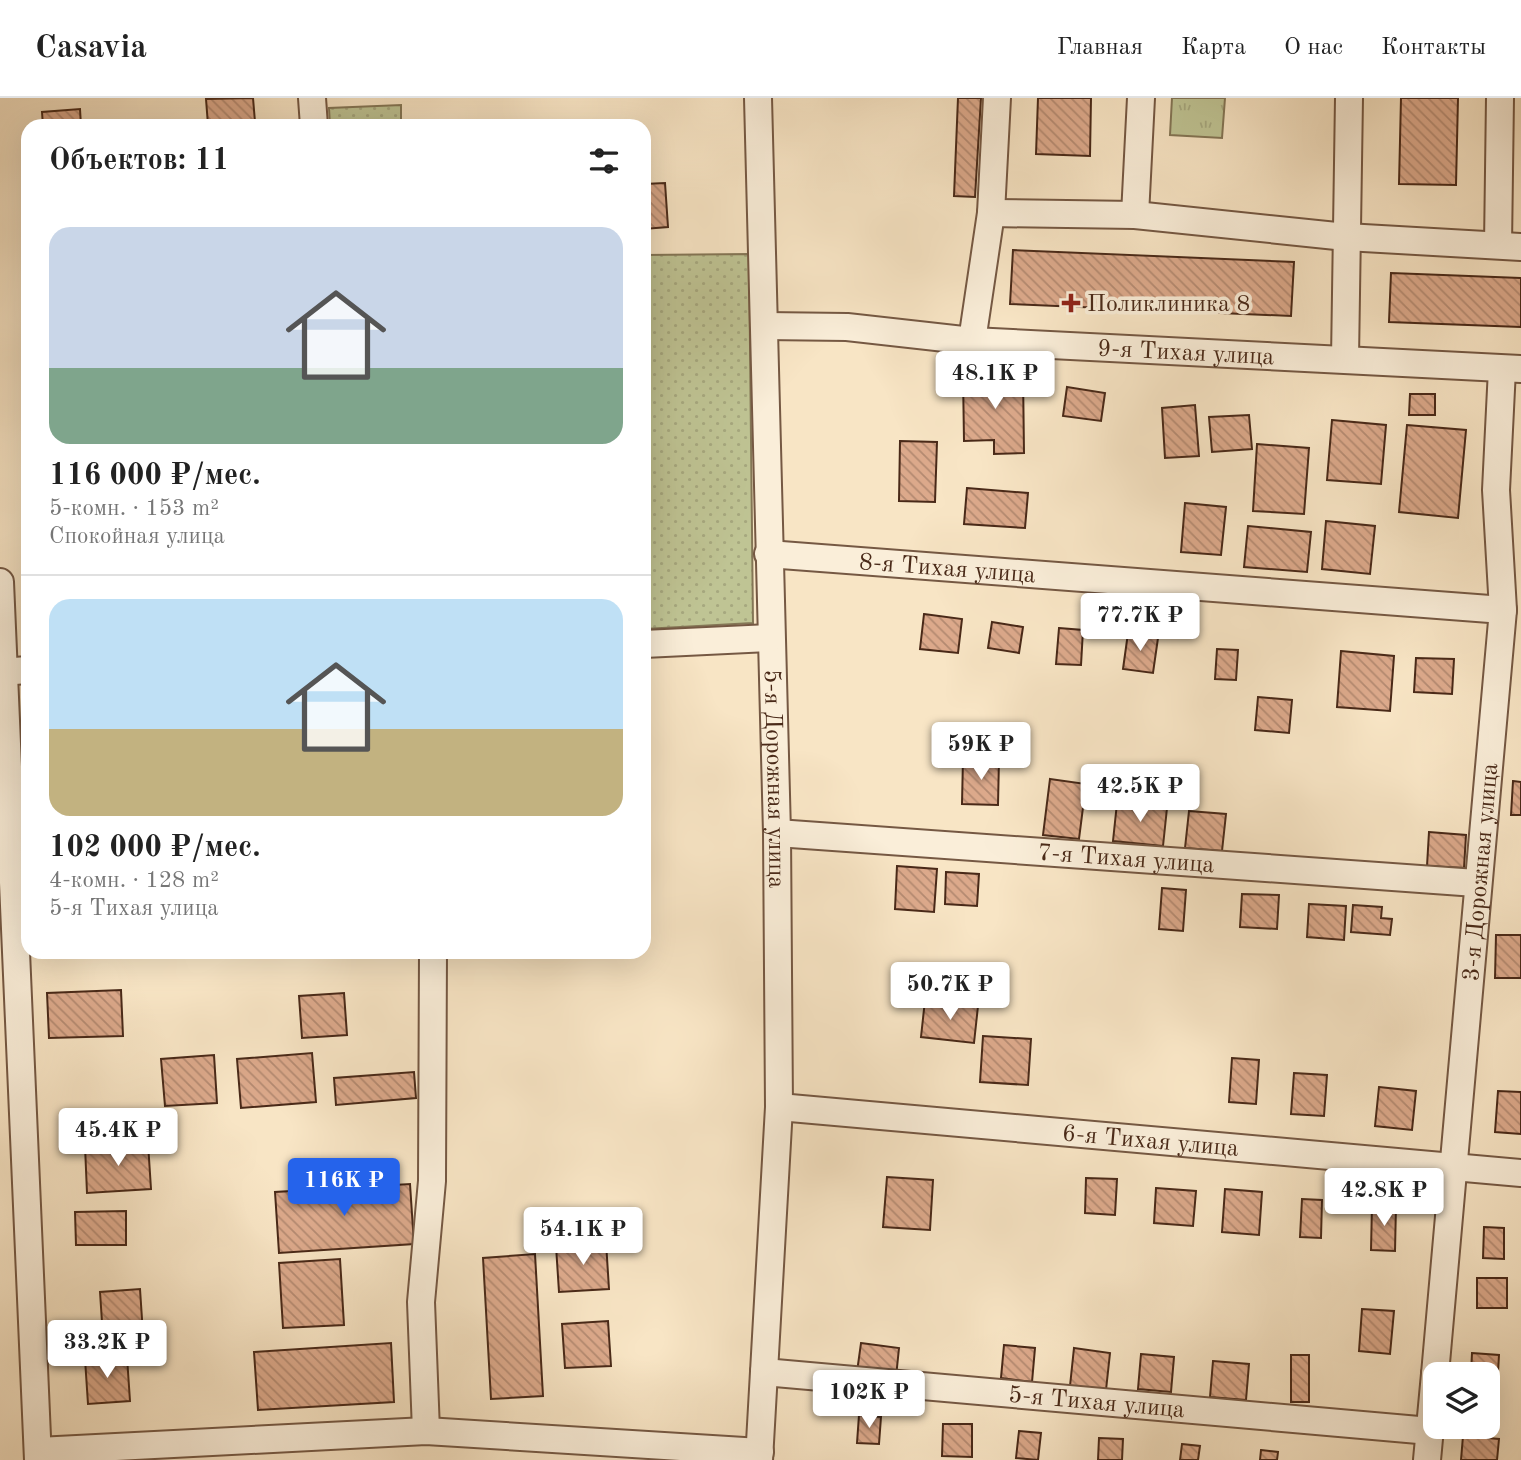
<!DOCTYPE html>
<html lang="ru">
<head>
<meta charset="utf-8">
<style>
  :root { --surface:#fff; --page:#f2f2f2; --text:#222; --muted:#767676; --line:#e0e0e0; --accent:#2563eb }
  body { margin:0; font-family:"Old Standard TT",serif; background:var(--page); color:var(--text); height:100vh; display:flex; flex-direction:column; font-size:26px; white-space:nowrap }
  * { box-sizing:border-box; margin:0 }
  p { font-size:23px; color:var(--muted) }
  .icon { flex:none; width:38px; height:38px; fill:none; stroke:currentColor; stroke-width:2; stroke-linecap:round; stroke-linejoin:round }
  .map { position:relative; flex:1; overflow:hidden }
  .side { position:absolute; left:21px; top:21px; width:630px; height:840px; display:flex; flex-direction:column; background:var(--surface); border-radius:21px; box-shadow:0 7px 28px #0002 }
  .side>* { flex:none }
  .fabs { position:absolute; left:1423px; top:1264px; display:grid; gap:14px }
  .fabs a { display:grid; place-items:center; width:77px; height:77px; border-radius:14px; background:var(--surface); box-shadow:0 7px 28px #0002; font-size:35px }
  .price { position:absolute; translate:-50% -60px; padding:0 16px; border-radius:7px; background:#fff; color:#222; font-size:23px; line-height:46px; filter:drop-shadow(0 2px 4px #0008) }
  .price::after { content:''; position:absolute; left:50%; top:42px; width:21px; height:16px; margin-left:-10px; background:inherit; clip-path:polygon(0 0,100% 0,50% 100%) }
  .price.on { background:var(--accent); color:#fff }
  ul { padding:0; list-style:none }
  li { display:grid; align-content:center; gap:14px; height:371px; padding:0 28px }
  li+li { border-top:2px solid var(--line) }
  li span { display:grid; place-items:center; height:217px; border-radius:21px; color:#555 }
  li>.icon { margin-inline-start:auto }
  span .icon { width:126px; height:126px; fill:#fffc; stroke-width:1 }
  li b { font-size:30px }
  h2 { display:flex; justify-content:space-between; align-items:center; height:84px; padding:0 28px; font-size:30px }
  header { display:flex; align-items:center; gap:42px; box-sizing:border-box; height:98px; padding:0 35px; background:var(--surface); border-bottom:2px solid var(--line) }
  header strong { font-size:33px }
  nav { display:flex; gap:38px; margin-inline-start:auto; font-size:24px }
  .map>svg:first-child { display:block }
</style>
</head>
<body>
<header>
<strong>Casavia</strong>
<nav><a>Главная</a><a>Карта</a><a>О нас</a><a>Контакты</a></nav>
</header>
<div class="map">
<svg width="1521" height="1362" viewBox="0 0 1521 1362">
  <defs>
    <pattern id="grass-dots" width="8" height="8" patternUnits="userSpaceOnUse" patternTransform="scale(1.75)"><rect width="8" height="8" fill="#bfc494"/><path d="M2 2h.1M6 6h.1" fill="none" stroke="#a6a87f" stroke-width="1.8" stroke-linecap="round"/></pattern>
    <pattern id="park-tufts" width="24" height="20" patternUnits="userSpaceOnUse" patternTransform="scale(1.75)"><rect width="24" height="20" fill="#bfc494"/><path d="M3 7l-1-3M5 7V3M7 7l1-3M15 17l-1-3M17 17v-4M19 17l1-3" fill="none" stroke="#a6a87f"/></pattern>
    <pattern id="building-back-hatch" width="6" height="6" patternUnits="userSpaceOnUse" patternTransform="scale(1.75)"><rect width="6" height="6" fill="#dca98b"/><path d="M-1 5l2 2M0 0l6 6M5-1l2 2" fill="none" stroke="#b48a71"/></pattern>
  </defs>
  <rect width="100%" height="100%" fill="#f8e5c5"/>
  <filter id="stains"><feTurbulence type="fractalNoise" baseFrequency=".00286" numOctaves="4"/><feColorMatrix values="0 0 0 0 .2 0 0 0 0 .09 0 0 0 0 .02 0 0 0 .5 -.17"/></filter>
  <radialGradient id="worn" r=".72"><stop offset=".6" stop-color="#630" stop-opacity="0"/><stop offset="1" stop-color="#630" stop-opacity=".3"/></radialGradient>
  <g fill="url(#grass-dots)" stroke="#847656" stroke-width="2">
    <polygon points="401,7 401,28 330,28 329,10"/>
    <polygon points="749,156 753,525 644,531 644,157"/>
  </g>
  <polygon fill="url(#park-tufts)" stroke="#847656" stroke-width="2" points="1172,0 1225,0 1222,40 1170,37"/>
  <g fill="url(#building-back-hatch)" stroke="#492918" stroke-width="2">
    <polygon points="253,0 255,24 208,27 206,1"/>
    <polygon points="958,0 981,0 975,99 954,98"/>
    <polygon points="1038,0 1091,0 1090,58 1036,56"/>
    <polygon points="1401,0 1458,0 1456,87 1399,86"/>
    <polygon points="80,11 81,28 43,28 42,14"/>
    <polygon points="665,85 668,129 644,131 644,86"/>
    <polygon points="1013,152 1294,164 1291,218 1010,206"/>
    <polygon points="1391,175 1521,180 1521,229 1389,224"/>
    <polygon points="1023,276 1024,355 994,356 994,342 964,343 963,278"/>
    <polygon points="1067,289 1105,295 1101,323 1063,318"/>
    <polygon points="1410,296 1435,296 1435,317 1409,317"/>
    <polygon points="1195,307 1199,358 1165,360 1162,310"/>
    <polygon points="1249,317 1252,351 1212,354 1209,319"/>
    <polygon points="1332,322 1386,327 1381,386 1327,382"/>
    <polygon points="1407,327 1466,332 1458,420 1399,414"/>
    <polygon points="900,343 937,344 935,404 899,403"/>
    <polygon points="1257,346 1309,350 1304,416 1253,413"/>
    <polygon points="967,390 1028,395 1025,430 964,426"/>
    <polygon points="1185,405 1226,409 1221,457 1181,454"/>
    <polygon points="1326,423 1375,428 1370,476 1322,471"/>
    <polygon points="1248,428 1311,434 1307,474 1244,469"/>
    <polygon points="924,516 962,521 958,555 920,551"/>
    <polygon points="992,524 1023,529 1019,555 988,550"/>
    <polygon points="1059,530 1083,532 1081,567 1056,566"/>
    <polygon points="1128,535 1158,540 1153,575 1123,571"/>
    <polygon points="1217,551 1238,552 1236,582 1215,581"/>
    <polygon points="1341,553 1394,558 1390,613 1337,609"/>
    <polygon points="1416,560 1454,561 1452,596 1414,594"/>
    <polygon points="1258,599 1292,602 1289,635 1255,632"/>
    <polygon points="963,660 999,661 998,707 962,706"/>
    <polygon points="1050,681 1086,686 1079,741 1043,737"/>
    <polygon points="1513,683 1521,684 1521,717 1511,717"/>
    <polygon points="1117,705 1167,710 1163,748 1113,743"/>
    <polygon points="1189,713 1226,716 1222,753 1185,750"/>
    <polygon points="1429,734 1466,737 1464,770 1427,768"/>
    <polygon points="897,768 937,771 934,814 895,811"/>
    <polygon points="946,774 979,776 977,808 945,806"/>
    <polygon points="1162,790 1186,792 1183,833 1159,831"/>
    <polygon points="1242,796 1279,797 1277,831 1240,829"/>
    <polygon points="1309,806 1346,808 1344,842 1307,839"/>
    <polygon points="1353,807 1382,809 1381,820 1392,821 1390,837 1351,834"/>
    <polygon points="1496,837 1521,837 1521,880 1495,880"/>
    <polygon points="121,892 123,938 49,940 47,895"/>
    <polygon points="344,895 347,937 302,940 299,898"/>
    <polygon points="925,902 978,908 974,945 921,939"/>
    <polygon points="983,938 1031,941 1028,987 980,984"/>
    <polygon points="312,955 316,1004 241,1010 237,961"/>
    <polygon points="214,957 217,1005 165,1008 161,961"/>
    <polygon points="1232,960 1259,962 1256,1006 1229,1004"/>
    <polygon points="414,974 416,1000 336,1007 334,980"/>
    <polygon points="1294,975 1327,977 1324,1018 1291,1016"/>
    <polygon points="1379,989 1416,993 1412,1032 1375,1028"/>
    <polygon points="1498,993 1521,994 1521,1036 1495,1034"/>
    <polygon points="148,1045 151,1091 87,1095 85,1048"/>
    <polygon points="887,1079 933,1082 930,1132 883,1129"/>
    <polygon points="1086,1080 1117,1081 1115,1117 1085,1115"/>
    <polygon points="410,1086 414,1146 279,1155 275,1094"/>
    <polygon points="1156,1090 1196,1093 1193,1128 1154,1125"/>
    <polygon points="1225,1091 1262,1094 1259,1137 1222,1134"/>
    <polygon points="1302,1101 1322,1102 1321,1140 1300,1139"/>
    <polygon points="1372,1107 1396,1107 1395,1153 1371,1152"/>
    <polygon points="126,1113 126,1147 76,1147 75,1114"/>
    <polygon points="1484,1129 1504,1130 1504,1161 1483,1160"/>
    <polygon points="606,1144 609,1191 559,1194 556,1148"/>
    <polygon points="535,1156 543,1298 491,1301 483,1160"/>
    <polygon points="340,1161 344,1227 283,1230 279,1165"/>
    <rect x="1477" y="1180" width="30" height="30"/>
    <polygon points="140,1191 143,1236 103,1239 100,1194"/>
    <polygon points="1362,1211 1394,1213 1390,1256 1359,1253"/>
    <polygon points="608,1223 611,1268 565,1270 562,1226"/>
    <polygon points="391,1245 394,1304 258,1312 254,1254"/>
    <polygon points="861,1245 899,1250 896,1279 857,1274"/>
    <polygon points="1004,1247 1035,1250 1032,1284 1001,1280"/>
    <polygon points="1074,1250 1110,1255 1106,1292 1070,1288"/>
    <polygon points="1472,1255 1499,1257 1496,1309 1488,1309 1488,1276 1471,1276"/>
    <polygon points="1141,1256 1174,1259 1171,1294 1138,1291"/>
    <rect x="1291" y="1257" width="18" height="47"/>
    <polygon points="127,1259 130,1303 88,1306 85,1261"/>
    <polygon points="1213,1263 1249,1266 1246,1302 1210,1299"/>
    <polygon points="859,1317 881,1319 879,1346 857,1345"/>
    <polygon points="943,1326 972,1326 972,1359 942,1358"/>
    <polygon points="1019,1333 1041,1335 1038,1362 1016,1360"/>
    <polygon points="1463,1338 1499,1341 1497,1362 1461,1362"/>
    <polygon points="1099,1340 1123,1341 1122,1362 1098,1362"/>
    <polygon points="1182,1346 1200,1348 1198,1362 1180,1362"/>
    <polygon points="1261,1352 1278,1354 1277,1362 1260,1362"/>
  </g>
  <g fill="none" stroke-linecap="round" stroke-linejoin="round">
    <g stroke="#755843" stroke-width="30">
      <g id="minor">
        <polyline points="312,0 314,28"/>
        <path id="s1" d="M758 0 777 735 779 1009 759 1362"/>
        <polyline points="991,115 1135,117 1346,139 1521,149"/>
        <polyline points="1135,117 1141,0"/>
        <polyline points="1498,147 1500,0"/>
        <path id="s2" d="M765 228 847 229 972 243 1521 271"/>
        <polyline points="972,243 991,115 997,0"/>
        <polyline points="1345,261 1349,0"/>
        <path id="s3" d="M768 456 1503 512"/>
        <polyline points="0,484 38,1362"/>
        <polyline points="644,546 770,540"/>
        <polyline points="0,574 28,572"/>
        <path id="s4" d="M777 735 1476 785"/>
        <path id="s5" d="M779 1009 1521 1075"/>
        <path id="s6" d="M764 1274 1430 1333"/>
        <path id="s7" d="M1435 1276 1503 512 1496 392 1502 271"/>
        <polyline points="426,1333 421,1204 432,1083 433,854"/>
        <polyline points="38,1353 426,1333 760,1354"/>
        <polyline points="1427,1362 1435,1276"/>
      </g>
    </g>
    <use href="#minor" stroke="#faeed9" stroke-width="26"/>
  </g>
  <path fill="#8f2418" stroke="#faeed9" stroke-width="2.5" d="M1067.5 194.5h7v7h7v7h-7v7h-7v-7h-7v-7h7z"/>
  <g text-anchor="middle" stroke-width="7" stroke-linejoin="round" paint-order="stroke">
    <g font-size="24" fill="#492918" stroke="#faeed9" text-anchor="start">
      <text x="1087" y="213">Поликлиника 8</text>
    </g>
    <g font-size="24" fill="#492918" stroke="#faeed9">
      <text dy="8" stroke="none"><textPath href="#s2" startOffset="422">9-я Тихая улица</textPath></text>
      <text dy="8" stroke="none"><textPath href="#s3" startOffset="180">8-я Тихая улица</textPath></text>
      <text dy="8" stroke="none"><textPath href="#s1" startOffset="681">5-я Дорожная улица</textPath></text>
      <text dy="8" stroke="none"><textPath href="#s4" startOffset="350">7-я Тихая улица</textPath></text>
      <text dy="8" stroke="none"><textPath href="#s7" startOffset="504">3-я Дорожная улица</textPath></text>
      <text dy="8" stroke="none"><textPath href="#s5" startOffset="373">6-я Тихая улица</textPath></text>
      <text dy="8" stroke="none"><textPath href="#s6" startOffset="334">5-я Тихая улица</textPath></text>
    </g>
  </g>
  <rect width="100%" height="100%" filter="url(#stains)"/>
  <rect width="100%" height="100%" fill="url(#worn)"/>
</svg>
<div class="fabs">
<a><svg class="icon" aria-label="layers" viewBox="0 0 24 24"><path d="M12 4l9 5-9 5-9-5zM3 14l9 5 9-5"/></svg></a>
</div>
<b class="price" style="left:995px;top:313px">48.1K ₽</b>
<b class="price" style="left:1140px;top:555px">77.7K ₽</b>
<b class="price" style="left:981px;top:684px">59K ₽</b>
<b class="price" style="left:1140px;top:726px">42.5K ₽</b>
<b class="price" style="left:950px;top:924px">50.7K ₽</b>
<b class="price" style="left:118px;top:1070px">45.4K ₽</b>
<b class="price on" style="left:344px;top:1120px">116K ₽</b>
<b class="price" style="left:1384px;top:1130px">42.8K ₽</b>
<b class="price" style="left:583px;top:1169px">54.1K ₽</b>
<b class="price" style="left:107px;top:1282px">33.2K ₽</b>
<b class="price" style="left:869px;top:1332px">102K ₽</b>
<section class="side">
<h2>Объектов: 11<svg class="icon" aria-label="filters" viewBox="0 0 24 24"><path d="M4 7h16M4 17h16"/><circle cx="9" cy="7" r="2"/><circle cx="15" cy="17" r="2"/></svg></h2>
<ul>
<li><span style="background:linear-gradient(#c9d6e8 65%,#7fa58c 0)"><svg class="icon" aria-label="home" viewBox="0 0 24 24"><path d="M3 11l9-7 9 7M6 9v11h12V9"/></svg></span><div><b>116 000 ₽/мес.</b><p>5-комн. · 153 m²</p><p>Спокойная улица</p></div></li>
<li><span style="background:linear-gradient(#bfe0f5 60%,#c2b280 0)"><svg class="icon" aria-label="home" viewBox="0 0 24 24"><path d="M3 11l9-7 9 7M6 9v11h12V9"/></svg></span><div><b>102 000 ₽/мес.</b><p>4-комн. · 128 m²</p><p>5-я Тихая улица</p></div></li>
</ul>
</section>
</div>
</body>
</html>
